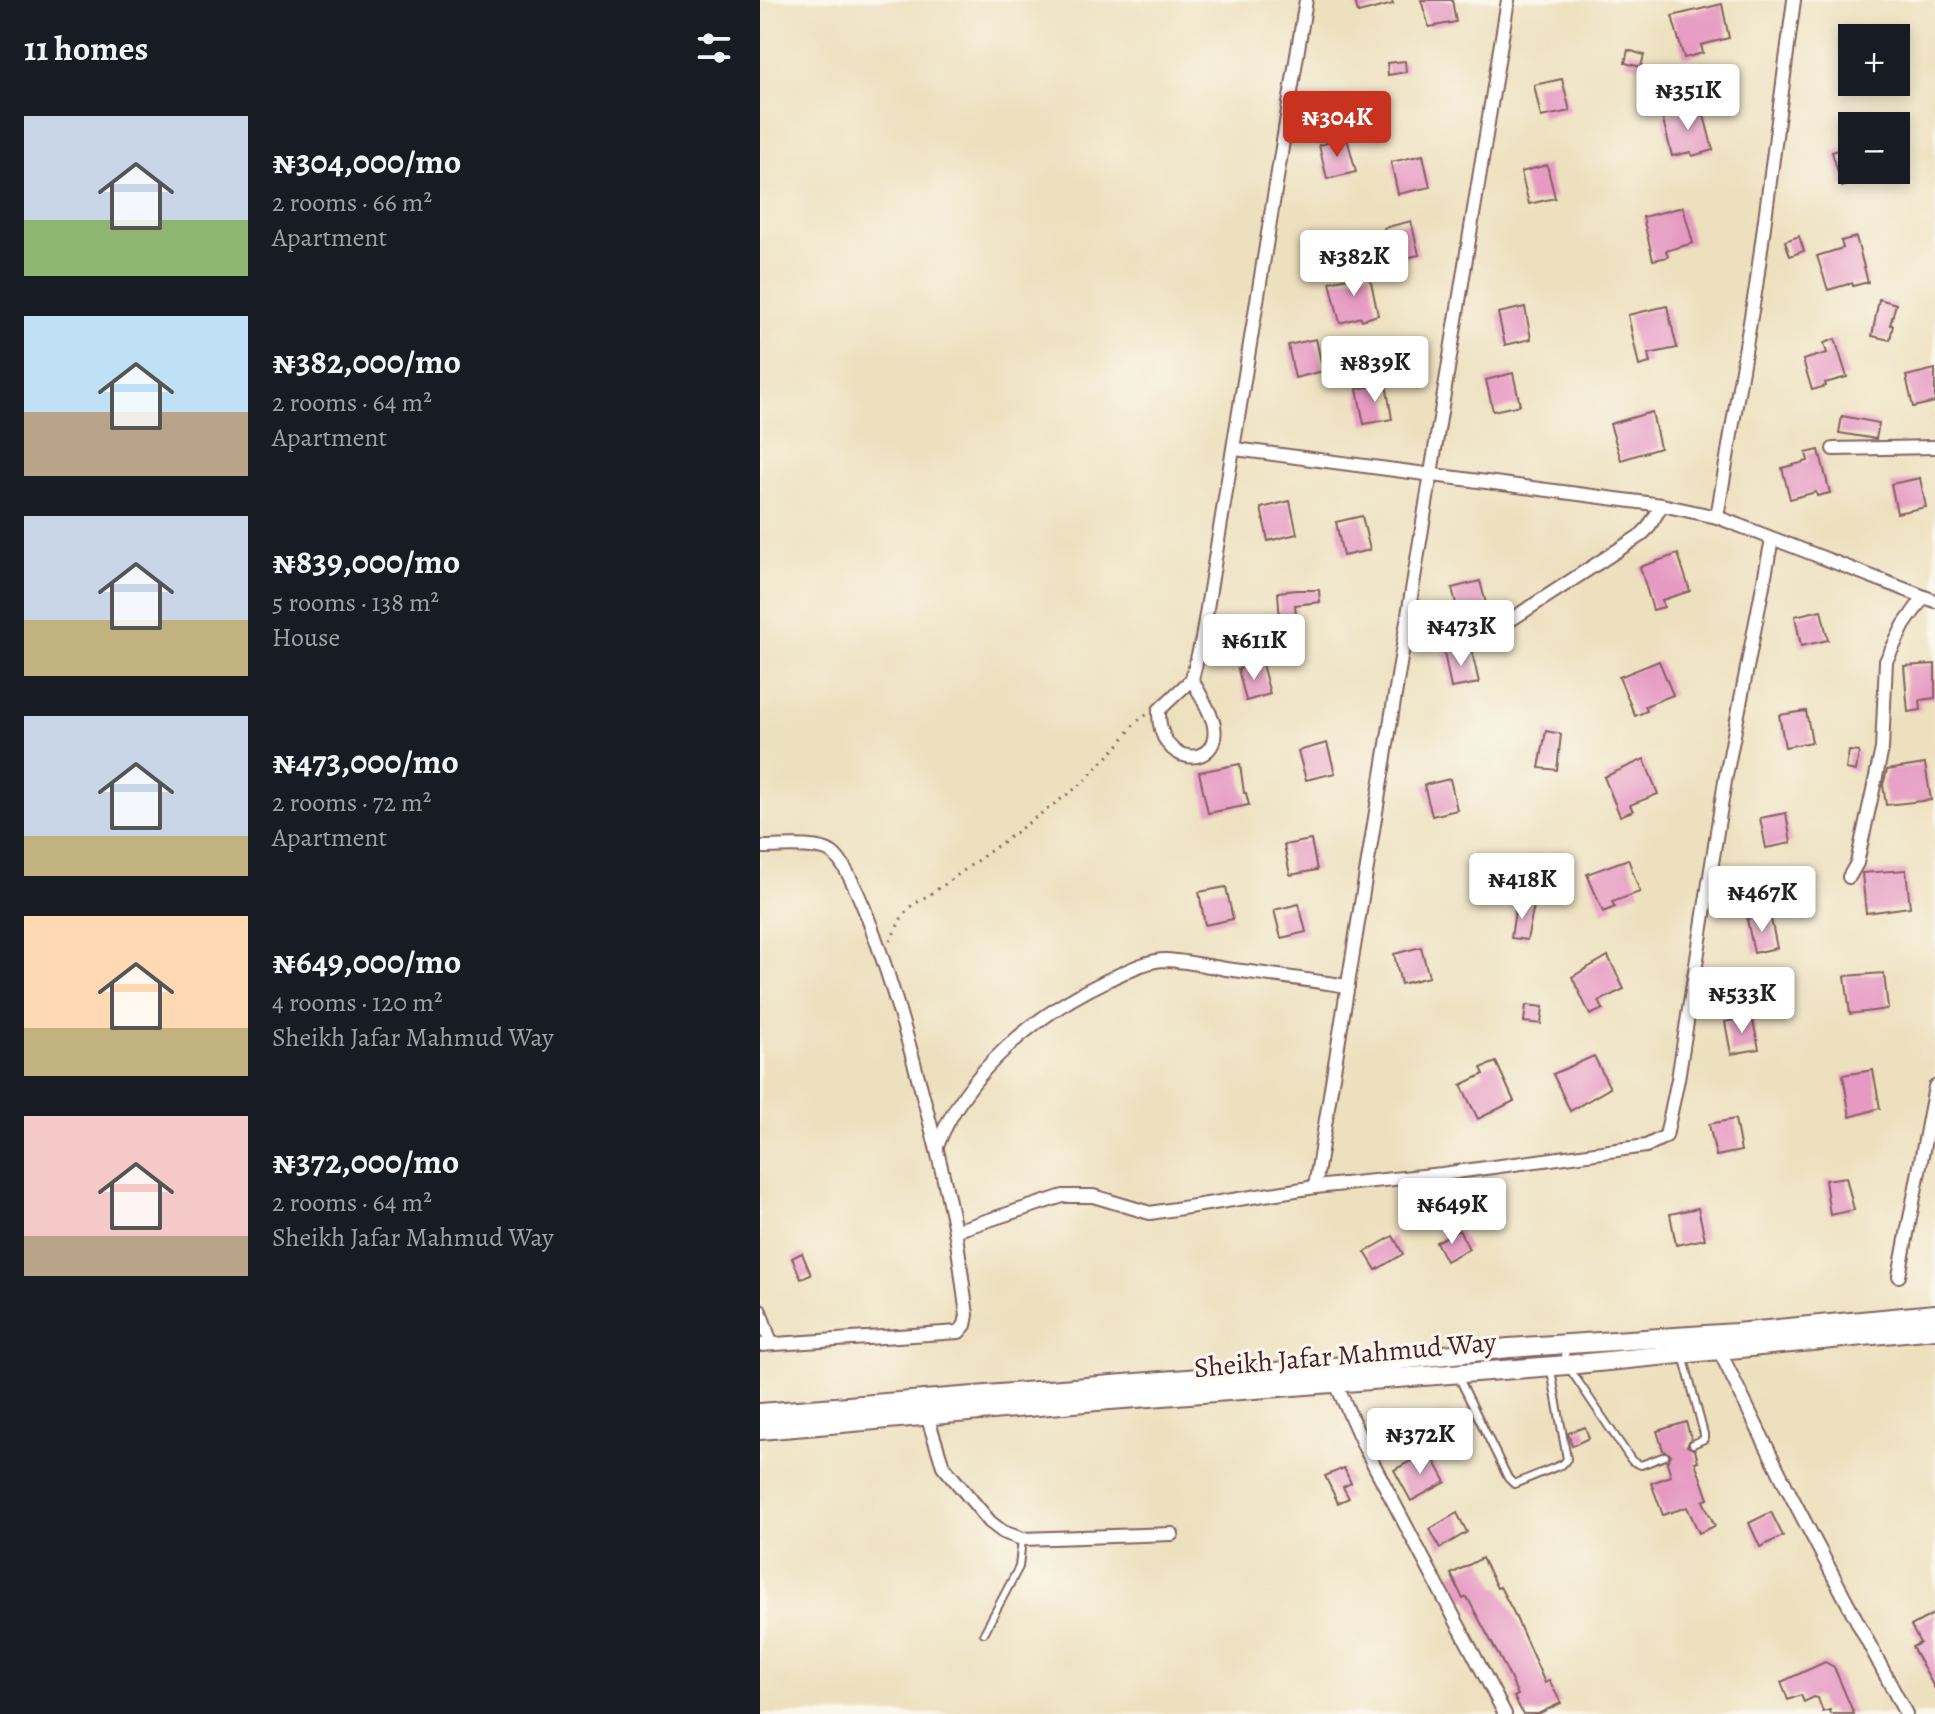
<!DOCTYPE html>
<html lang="en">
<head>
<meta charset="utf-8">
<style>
  :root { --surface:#171b24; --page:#242831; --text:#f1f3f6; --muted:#9ea1a6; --accent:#c8321e }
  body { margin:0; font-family:Alegreya,serif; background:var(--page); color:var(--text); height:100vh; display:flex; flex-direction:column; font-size:30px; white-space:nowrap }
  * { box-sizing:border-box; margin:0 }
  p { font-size:26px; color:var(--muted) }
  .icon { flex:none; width:44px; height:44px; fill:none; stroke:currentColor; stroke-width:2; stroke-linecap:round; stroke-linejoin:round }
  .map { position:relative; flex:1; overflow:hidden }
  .drawer { display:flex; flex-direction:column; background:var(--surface); width:760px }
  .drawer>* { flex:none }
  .buttons { position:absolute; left:1078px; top:24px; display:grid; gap:16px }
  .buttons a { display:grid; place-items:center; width:72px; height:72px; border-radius:0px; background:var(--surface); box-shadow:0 4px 12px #0003; font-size:40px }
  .price { position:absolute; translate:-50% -68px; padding:0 18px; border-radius:8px; background:#fff; color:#222; font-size:26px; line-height:52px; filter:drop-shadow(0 2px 4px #0008) }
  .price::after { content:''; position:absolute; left:50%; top:48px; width:24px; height:18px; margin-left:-12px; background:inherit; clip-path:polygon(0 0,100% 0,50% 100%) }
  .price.selected { background:var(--accent); color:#fff }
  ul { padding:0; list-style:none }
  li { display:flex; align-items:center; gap:24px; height:200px; padding:0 24px }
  li span { display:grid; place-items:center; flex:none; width:224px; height:160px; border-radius:0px; color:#555 }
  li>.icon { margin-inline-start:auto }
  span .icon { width:96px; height:96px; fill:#fffc; stroke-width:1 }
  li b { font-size:34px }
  h2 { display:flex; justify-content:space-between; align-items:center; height:96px; padding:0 24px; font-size:34px }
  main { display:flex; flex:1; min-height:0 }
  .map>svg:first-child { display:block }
</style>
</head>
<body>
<main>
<section class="drawer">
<h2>11 homes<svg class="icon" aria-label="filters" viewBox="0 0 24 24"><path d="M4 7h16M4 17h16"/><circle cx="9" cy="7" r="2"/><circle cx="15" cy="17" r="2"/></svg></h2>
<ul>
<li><span style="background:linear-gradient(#c9d6e8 65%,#8fb573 0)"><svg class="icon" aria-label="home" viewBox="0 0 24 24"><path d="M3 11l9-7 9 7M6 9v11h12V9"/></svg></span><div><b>₦304,000/mo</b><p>2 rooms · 66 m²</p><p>Apartment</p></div></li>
<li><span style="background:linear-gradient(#bfe0f5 60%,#b9a48a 0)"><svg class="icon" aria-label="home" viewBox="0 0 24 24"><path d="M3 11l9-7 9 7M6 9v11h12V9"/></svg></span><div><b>₦382,000/mo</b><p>2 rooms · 64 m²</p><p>Apartment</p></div></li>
<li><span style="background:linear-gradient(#c9d6e8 65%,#c2b280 0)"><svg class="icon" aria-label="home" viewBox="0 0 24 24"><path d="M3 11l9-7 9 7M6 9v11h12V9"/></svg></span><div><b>₦839,000/mo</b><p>5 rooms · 138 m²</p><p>House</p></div></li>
<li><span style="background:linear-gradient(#c9d6e8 75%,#c2b280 0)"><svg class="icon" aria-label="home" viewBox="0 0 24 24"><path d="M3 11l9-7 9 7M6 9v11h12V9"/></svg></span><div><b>₦473,000/mo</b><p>2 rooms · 72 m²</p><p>Apartment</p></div></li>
<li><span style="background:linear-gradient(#ffd9b3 70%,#c2b280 0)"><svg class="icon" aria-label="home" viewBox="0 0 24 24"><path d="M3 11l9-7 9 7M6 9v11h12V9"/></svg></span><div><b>₦649,000/mo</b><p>4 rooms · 120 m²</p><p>Sheikh Jafar Mahmud Way</p></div></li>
<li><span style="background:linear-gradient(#f6c9c9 75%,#b9a48a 0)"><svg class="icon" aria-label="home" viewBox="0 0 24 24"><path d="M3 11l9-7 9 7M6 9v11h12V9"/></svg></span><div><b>₦372,000/mo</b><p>2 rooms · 64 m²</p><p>Sheikh Jafar Mahmud Way</p></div></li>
</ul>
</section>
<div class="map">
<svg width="1175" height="1714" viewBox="0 0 1175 1714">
  <rect width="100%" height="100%" fill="#fbf7ec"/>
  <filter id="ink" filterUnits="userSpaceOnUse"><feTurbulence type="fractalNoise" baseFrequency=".0125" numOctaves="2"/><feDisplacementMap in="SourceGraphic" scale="16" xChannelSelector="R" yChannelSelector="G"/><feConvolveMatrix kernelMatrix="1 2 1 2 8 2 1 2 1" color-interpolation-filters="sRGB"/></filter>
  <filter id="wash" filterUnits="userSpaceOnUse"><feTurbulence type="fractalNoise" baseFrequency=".006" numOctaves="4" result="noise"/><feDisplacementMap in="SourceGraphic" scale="32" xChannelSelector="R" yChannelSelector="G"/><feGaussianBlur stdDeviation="1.8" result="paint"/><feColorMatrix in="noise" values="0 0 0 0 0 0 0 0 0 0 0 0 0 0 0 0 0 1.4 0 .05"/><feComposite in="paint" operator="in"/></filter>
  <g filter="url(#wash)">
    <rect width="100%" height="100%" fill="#ede0be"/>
    <g id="blocks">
      <g fill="#e699c2">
        <polygon points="595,0 632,0 633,4 598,13"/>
        <polygon points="661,0 692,0 696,22 669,27"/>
        <polygon points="962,4 969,38 941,45 943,53 924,58 912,16"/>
        <polygon points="868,50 884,55 881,67 865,63"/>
        <polygon points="645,61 646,72 628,75 627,63"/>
        <polygon points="802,79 810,111 781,117 774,85"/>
        <polygon points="627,94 630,107 610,111 607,98"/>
        <polygon points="942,107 953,150 932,156 931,152 912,156 902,116"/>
        <polygon points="587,138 596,172 567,179 559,145"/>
        <polygon points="1092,146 1092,170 1119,170 1120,174 1082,187 1072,152"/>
        <polygon points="663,155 670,187 638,194 631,162"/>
        <polygon points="787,165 795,198 769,204 761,172"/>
        <polygon points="923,207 933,243 906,251 908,257 893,260 883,217"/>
        <polygon points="651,221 659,255 632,261 624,228"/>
        <polygon points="1039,236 1044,251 1030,256 1025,241"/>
        <polygon points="1096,237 1108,282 1093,286 1092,283 1068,290 1057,256 1083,248 1081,241"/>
        <polygon points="609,273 618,315 602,320 601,317 580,323 570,282"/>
        <polygon points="1119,299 1136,304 1130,325 1133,325 1130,340 1112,336"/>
        <polygon points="907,306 917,348 888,354 890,363 879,366 868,315"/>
        <polygon points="765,307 771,339 745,345 738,313"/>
        <polygon points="556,339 563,371 535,378 528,345"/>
        <polygon points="1075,339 1087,377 1065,383 1066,386 1052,390 1043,360 1067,353 1064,343"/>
        <polygon points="1175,369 1175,402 1153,407 1146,376"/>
        <polygon points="753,373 760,405 733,411 726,380"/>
        <polygon points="626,384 632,419 604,424 597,389"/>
        <polygon points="892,412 900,448 861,460 850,424"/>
        <polygon points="1082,416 1119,423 1116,439 1079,433"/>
        <polygon points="1059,450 1070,493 1057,496 1056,492 1030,499 1022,468 1048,461 1046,453"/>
        <polygon points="1160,478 1166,507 1137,513 1131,484"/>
        <polygon points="530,501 537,534 508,541 501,508"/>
        <polygon points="602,516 610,550 583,556 576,522"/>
        <polygon points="918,554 930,591 902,600 904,607 893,610 880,567"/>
        <polygon points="720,581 729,615 701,622 692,588"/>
        <polygon points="537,590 559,590 560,602 535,605 538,637 521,638 518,592"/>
        <polygon points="1061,610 1068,640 1041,646 1035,616"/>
        <polygon points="711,647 719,683 691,688 684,652"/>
        <polygon points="899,661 913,695 885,706 887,711 875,716 859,677"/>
        <polygon points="502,664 510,694 486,701 478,669"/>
        <polygon points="1175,664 1175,698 1160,700 1161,710 1148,712 1144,666"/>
        <polygon points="1046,711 1052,742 1025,747 1019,715"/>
        <polygon points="786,731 801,734 797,770 779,768"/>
        <polygon points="567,743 575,773 546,780 538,751"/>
        <polygon points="1089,751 1099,752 1096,771 1086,769"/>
        <polygon points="884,759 898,794 870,805 873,811 860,816 844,777"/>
        <polygon points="480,764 484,793 486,793 489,805 448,813 439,772"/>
        <polygon points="1165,764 1171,800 1126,805 1123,785 1127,770"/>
        <polygon points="690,779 697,810 672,816 664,785"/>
        <polygon points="1026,813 1031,843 1006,848 1000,818"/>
        <polygon points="551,840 557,870 530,875 524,845"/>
        <polygon points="868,859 880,892 852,902 855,907 843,912 827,874"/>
        <polygon points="1146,870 1150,907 1106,913 1102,873"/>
        <polygon points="466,887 473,919 445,925 439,892"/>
        <polygon points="756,903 774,905 767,940 751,938"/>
        <polygon points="539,904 546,932 521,938 514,910"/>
        <polygon points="1010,914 1017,948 994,953 987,919"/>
        <polygon points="661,947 669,977 641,984 634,954"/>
        <polygon points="848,956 864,989 839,1001 843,1009 830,1015 812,977"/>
        <polygon points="1124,973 1128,1009 1090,1014 1085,976"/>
        <polygon points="766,1005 783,1007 781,1024 764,1022"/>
        <polygon points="992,1016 999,1049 971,1054 965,1022"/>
        <polygon points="834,1056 850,1088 810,1111 793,1074"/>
        <polygon points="736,1062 754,1101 718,1119 701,1085 724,1074 721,1068"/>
        <polygon points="1113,1070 1120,1108 1090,1117 1083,1075"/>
        <polygon points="975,1119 981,1151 956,1156 949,1124"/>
        <polygon points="1086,1177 1094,1210 1070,1215 1065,1180"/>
        <polygon points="938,1208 945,1239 916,1245 910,1214"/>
        <polygon points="699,1230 709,1249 686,1261 676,1242"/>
        <polygon points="633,1236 643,1254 616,1270 605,1252"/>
        <polygon points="42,1253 51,1275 41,1279 32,1258"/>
        <polygon points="926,1422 931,1438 927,1446 935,1450 938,1461 935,1462 948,1499 943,1501 955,1526 939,1533 927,1507 903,1515 891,1483 911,1476 907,1462 911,1455 903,1450 897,1431"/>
        <polygon points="825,1427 829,1438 812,1446 808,1433"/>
        <polygon points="669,1451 686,1482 651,1501 634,1470"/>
        <polygon points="584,1468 591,1483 583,1487 589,1498 578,1503 565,1476"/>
        <polygon points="1011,1512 1023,1536 1000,1547 989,1523"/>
        <polygon points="697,1513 707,1532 680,1548 670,1529"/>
        <polygon points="722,1558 737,1588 740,1587 753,1611 785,1683 789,1680 801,1703 778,1714 763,1714 754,1697 758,1695 746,1669 707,1597 703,1599 691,1574"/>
        <polygon points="1175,1613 1175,1689 1152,1647 1160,1643 1151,1626"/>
        <polygon points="1065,1662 1074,1667 1094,1714 1071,1714 1070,1710 1063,1712 1058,1698 1054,1697 1044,1702 1041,1695 1028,1700 1021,1682"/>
      </g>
    </g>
  </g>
  <g filter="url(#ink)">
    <use href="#blocks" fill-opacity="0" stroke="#83635e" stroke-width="2"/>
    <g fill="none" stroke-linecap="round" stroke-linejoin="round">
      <g stroke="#83635e" stroke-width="10">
        <g id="lane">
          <polyline points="804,1347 807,1365 872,1461 881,1465 905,1456"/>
          <polyline points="923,1355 944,1434 944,1439 933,1444"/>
          <polyline points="698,1376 748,1478 754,1484 803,1464 807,1459 791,1370"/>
          <polyline points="224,1633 259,1567 262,1539"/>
        </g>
      </g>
      <g stroke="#83635e" stroke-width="16">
        <g id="street">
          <polyline points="475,449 902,505 957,517 1175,601"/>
          <polyline points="1073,449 1175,447"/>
          <polyline points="957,517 996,287 1034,0"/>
          <polyline points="749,621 881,535 888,528 902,505"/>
          <path d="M432 679C438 692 452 713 454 726 461 769 397 769 399 710L432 679 442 639 546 0"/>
          <path d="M0 847C17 847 59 843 72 853 113 882 184 1170 195 1231 200 1258 203 1287 207 1315L205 1325 199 1332 0 1345"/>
          <polyline points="1089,877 1097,863 1122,749 1126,661 1144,625 1163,598"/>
          <path d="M177 1146C207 1070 276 1014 348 980 365 972 387 960 406 960 426 961 447 966 466 969 507 974 547 980 588 986"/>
          <polyline points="555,1187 748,0"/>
          <polyline points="195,1231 303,1196 333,1196 390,1213 555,1187 682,1174 886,1146 906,1136 918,1079 965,781 1012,539"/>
          <polyline points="1139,1276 1175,1087"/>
          <polyline points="0,1311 11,1343"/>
          <polyline points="960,1352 1026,1486 1146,1714"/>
          <polyline points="576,1384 604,1446 745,1714"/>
          <polyline points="167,1416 183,1466 230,1522 243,1532 262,1539 412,1534"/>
        </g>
      </g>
      <g stroke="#83635e" stroke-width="22">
        <g id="primary">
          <polyline points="0,1413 565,1368 749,1348 976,1333 1175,1314"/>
          <polyline points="0,1430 337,1401 807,1365 1175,1329"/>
        </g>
      </g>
      <polyline stroke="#83635e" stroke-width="3" stroke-dasharray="2 6" stroke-linecap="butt" points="130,941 142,917 150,907 184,885 320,785 358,746 376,722 388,714"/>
      <use href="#lane" stroke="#fff" stroke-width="6"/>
      <use href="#street" stroke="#fff" stroke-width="12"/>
      <use href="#primary" stroke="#fff" stroke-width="18"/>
    </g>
  </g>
  <g text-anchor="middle" stroke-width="6" stroke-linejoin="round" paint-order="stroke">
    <g font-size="28" fill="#4a1f2b" stroke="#fbf7ec">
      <text transform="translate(585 1354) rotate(-5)" y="10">Sheikh Jafar Mahmud Way</text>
    </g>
  </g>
</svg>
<div class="buttons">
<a>+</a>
<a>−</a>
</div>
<b class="price" style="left:928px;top:132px">₦351K</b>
<b class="price selected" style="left:577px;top:159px">₦304K</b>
<b class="price" style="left:594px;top:298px">₦382K</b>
<b class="price" style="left:615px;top:404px">₦839K</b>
<b class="price" style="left:701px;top:668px">₦473K</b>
<b class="price" style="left:494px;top:682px">₦611K</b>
<b class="price" style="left:762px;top:921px">₦418K</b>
<b class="price" style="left:1002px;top:934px">₦467K</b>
<b class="price" style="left:982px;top:1035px">₦533K</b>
<b class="price" style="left:692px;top:1246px">₦649K</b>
<b class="price" style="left:660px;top:1476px">₦372K</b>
</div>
</main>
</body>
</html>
